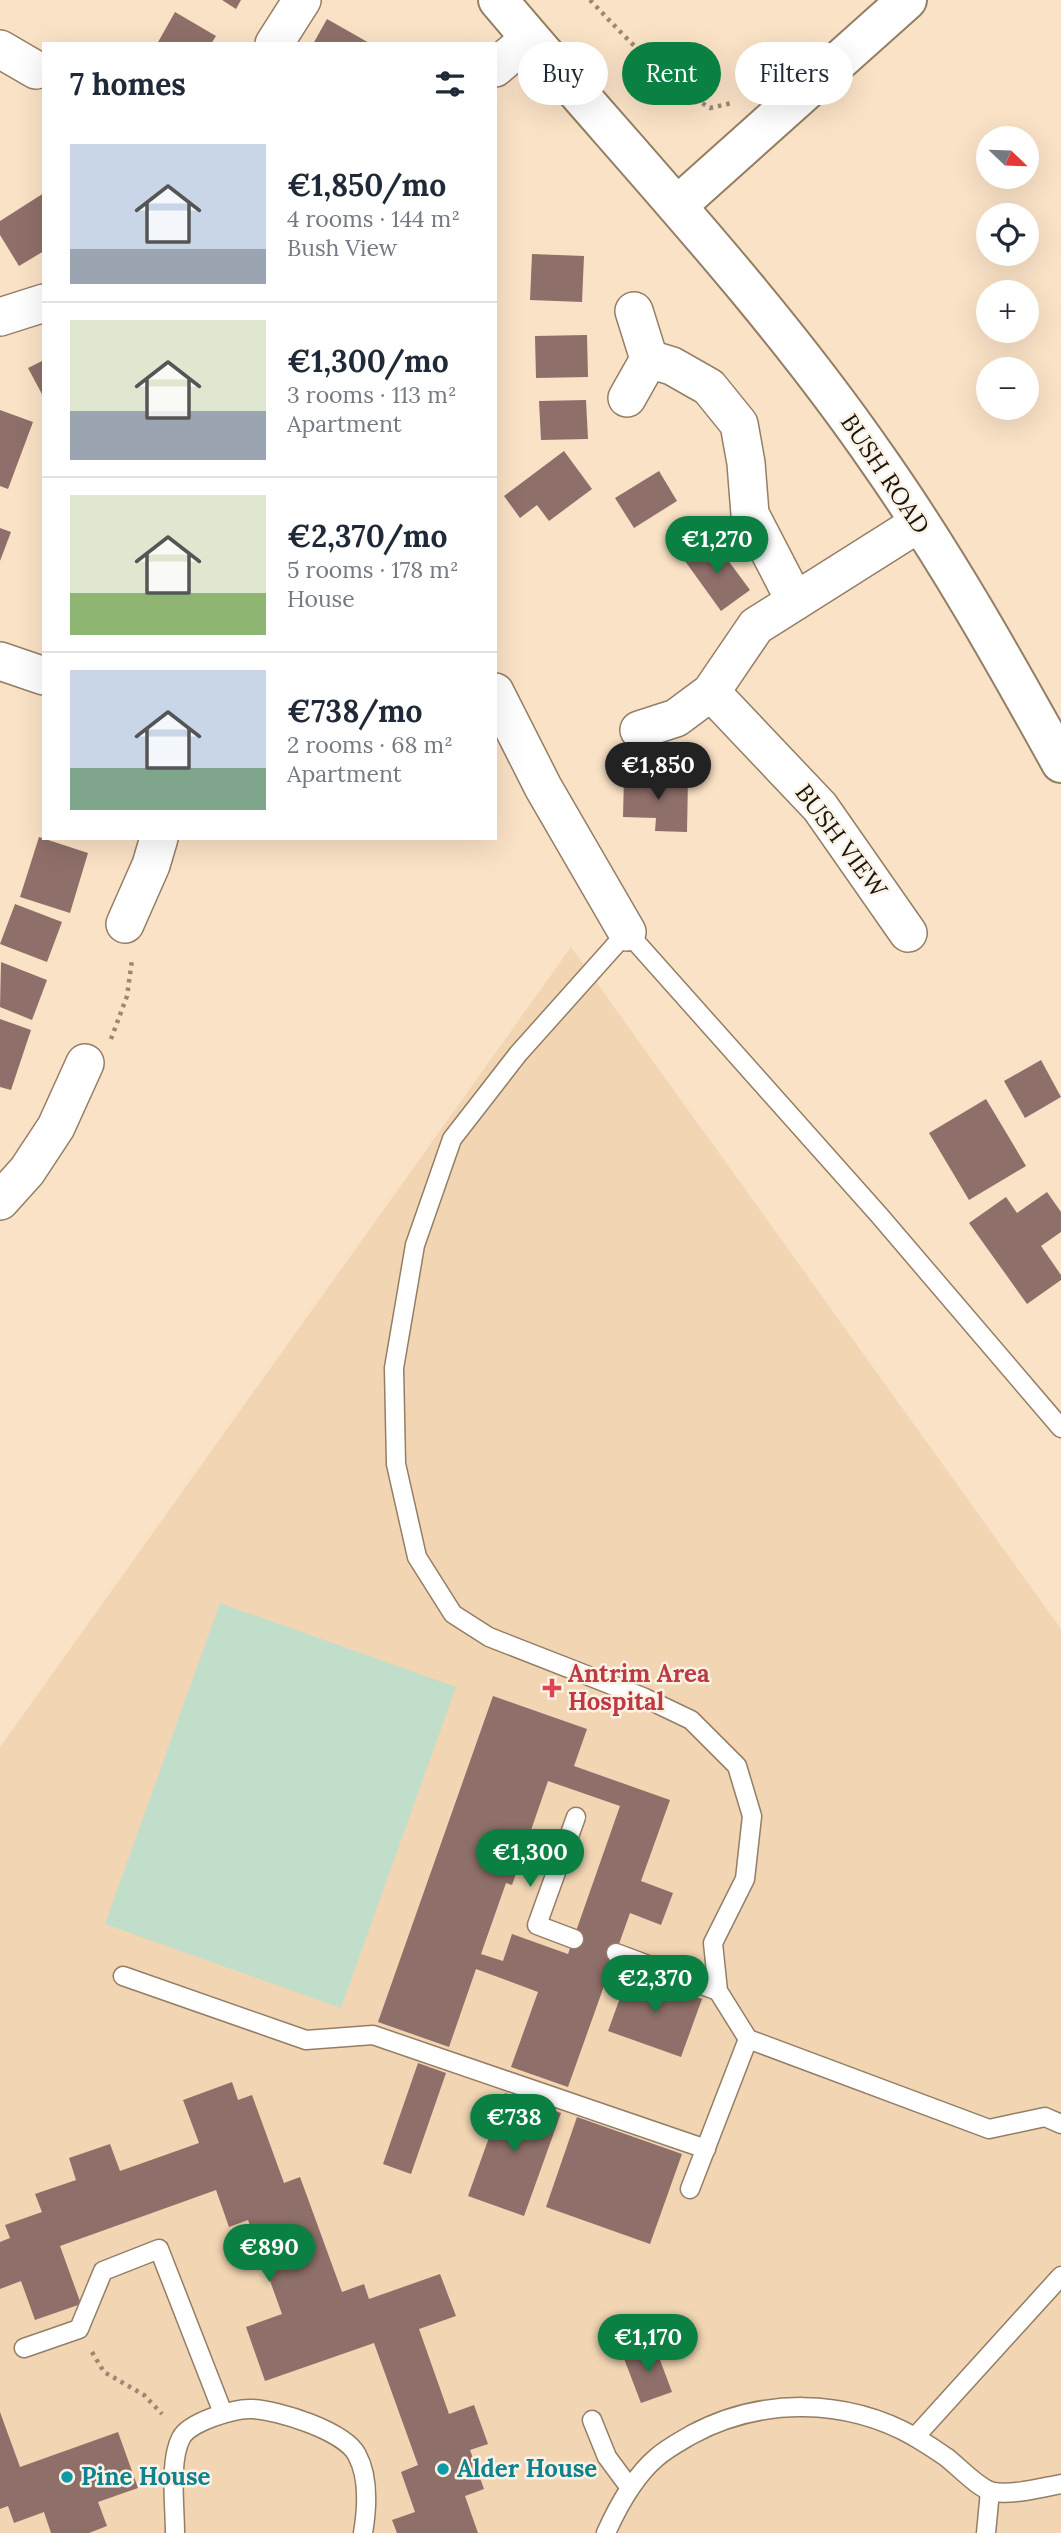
<!DOCTYPE html>
<html lang="en">
<head>
<meta charset="utf-8">
<style>
  :root { --surface:#fff; --page:#f2f2f3; --text:#1f2937; --muted:#747a83; --line:#e0e1e3; --accent:#0b8043 }
  body { margin:0; font-family:Lora,serif; background:var(--page); color:var(--text); height:100vh; display:flex; flex-direction:column; font-size:26px; white-space:nowrap }
  * { box-sizing:border-box; margin:0 }
  p { font-size:23px; color:var(--muted) }
  .icon { flex:none; width:38px; height:38px; fill:none; stroke:currentColor; stroke-width:2; stroke-linecap:round; stroke-linejoin:round }
  .map { position:relative; flex:1; overflow:hidden }
  .side { position:absolute; left:42px; top:42px; width:455px; height:798px; display:flex; flex-direction:column; background:var(--surface); border-radius:0px; box-shadow:0 7px 28px #0002 }
  .side>* { flex:none }
  .guide { position:absolute; left:518px; top:42px; width:438px; height:63px; display:flex; gap:14px }
  .needle { width:46px; rotate:113deg }
  .tools { position:absolute; left:976px; top:126px; display:grid; gap:14px }
  .tools a { display:grid; place-items:center; width:63px; height:63px; border-radius:50%; background:var(--surface); box-shadow:0 7px 28px #0002; font-size:35px }
  .price { position:absolute; translate:-50% -60px; padding:0 16px; border-radius:24px; background:var(--accent); color:#fff; font-size:23px; line-height:46px; filter:drop-shadow(0 2px 4px #0008) }
  .price::after { content:''; position:absolute; left:50%; top:42px; width:21px; height:16px; margin-left:-10px; background:inherit; clip-path:polygon(0 0,100% 0,50% 100%) }
  .price.active { background:#222; color:#fff }
  ul { padding:0; list-style:none }
  li { display:flex; align-items:center; gap:21px; height:175px; padding:0 28px }
  li+li { border-top:2px solid var(--line) }
  li span { display:grid; place-items:center; flex:none; width:196px; height:140px; border-radius:0px; color:#555 }
  li>.icon { margin-inline-start:auto }
  span .icon { width:84px; height:84px; fill:#fffc; stroke-width:1 }
  li b { font-size:30px }
  h2 { display:flex; justify-content:space-between; align-items:center; height:84px; padding:0 28px; font-size:30px }
  .tag { padding:0 24px; border-radius:32px; background:var(--surface); box-shadow:0 7px 28px #0002; font-size:24px; line-height:63px }
  .tag.active { background:var(--accent); color:#fff }
  .map>svg:first-child { display:block }
</style>
</head>
<body>
<div class="map">
<svg width="1061" height="2533" viewBox="0 0 1061 2533">
  <rect width="100%" height="100%" fill="#fae2c6"/>
  <polygon fill="#f2d5b3" points="571,947 1061,1629 1061,2533 0,2533 0,1747"/>
  <polygon fill="#c1deca" points="220,1603 456,1687 341,2008 105,1924"/>
  <g fill="#8f6f69" fill-rule="evenodd">
    <polygon points="222,0 241,0 236,9"/>
    <polygon points="175,12 216,36 211,44 157,44"/>
    <polygon points="327,19 371,44 313,44"/>
    <polygon points="44,193 44,251 19,266 0,235 0,221"/>
    <polygon points="532,254 584,256 582,302 530,300"/>
    <polygon points="587,335 588,377 536,378 535,336"/>
    <polygon points="44,360 44,398 28,368"/>
    <polygon points="586,400 588,439 541,440 539,401"/>
    <polygon points="0,410 33,422 8,489 0,486"/>
    <polygon points="564,451 592,489 549,521 537,505 520,518 504,496"/>
    <polygon points="659,471 677,501 634,528 615,498"/>
    <polygon points="0,528 11,532 0,561"/>
    <polygon points="713,540 750,590 721,611 685,561"/>
    <polygon points="624,777 688,779 687,832 655,831 656,818 623,817"/>
    <polygon points="39,837 88,853 70,913 20,897"/>
    <polygon points="15,904 62,922 47,962 0,944"/>
    <polygon points="1,962 47,980 32,1020 0,1007"/>
    <polygon points="0,1019 31,1030 11,1090 0,1087"/>
    <polygon points="1041,1060 1061,1097 1025,1118 1004,1081"/>
    <polygon points="986,1099 1026,1166 969,1200 929,1133"/>
    <polygon points="1047,1192 1061,1212 1061,1232 1041,1246 1061,1275 1061,1280 1027,1304 969,1223 1006,1197 1017,1213"/>
    <path d="M493 1696 587 1729 574 1766 670 1800 641 1881 673 1893 661 1925 630 1913 568 2087 511 2067 538 1992 476 1969 449 2047 378 2022ZM548 1781 620 1806 568 1954 512 1934 503 1961 481 1954 506 1883 512 1885Z"/>
    <polygon points="629,1973 702,1999 681,2057 608,2031"/>
    <polygon points="418,2063 446,2073 411,2174 383,2164"/>
    <polygon points="232,2082 238,2100 252,2095 284,2183 300,2177 342,2292 364,2284 369,2299 440,2274 456,2316 419,2329 449,2414 474,2405 488,2444 470,2450 484,2489 465,2496 478,2533 397,2533 392,2520 415,2512 401,2472 418,2465 374,2343 265,2381 246,2327 282,2314 248,2220 229,2227 216,2190 60,2246 81,2304 35,2320 21,2281 0,2289 0,2242 10,2238 5,2225 42,2212 35,2194 76,2180 69,2158 110,2144 120,2171 199,2143 183,2100"/>
    <polygon points="505,2093 561,2113 524,2216 468,2196"/>
    <polygon points="577,2117 682,2154 650,2244 546,2207"/>
    <polygon points="654,2344 672,2392 641,2403 623,2356"/>
    <polygon points="0,2412 20,2467 118,2432 138,2488 98,2502 107,2526 89,2533 51,2533 44,2512 14,2523 8,2506 0,2509"/>
  </g>
  <g fill="none" stroke-linecap="round" stroke-linejoin="round">
    <g stroke="#947e65" stroke-width="21">
      <g id="lane">
        <polyline points="1061,1428 879,1215 627,932 518,1054 452,1139 415,1245 394,1368 396,1464 417,1557 453,1614 489,1637 645,1698 691,1720 737,1766 752,1816 745,1879 713,1943 718,1991 748,2039 989,2129 1045,2117 1061,2124"/>
        <polyline points="574,1939 537,1925 576,1817"/>
        <polyline points="616,1953 718,1991"/>
        <polyline points="123,1976 306,2040 373,2035 706,2149"/>
        <polyline points="690,2189 748,2039"/>
        <polyline points="24,2348 79,2329 103,2271 159,2249 223,2413"/>
        <polyline points="592,2420 607,2457 630,2488"/>
        <polyline points="915,2437 1061,2276"/>
        <path d="M175 2533C175 2506 169 2461 181 2438 189 2422 235 2408 252 2409 278 2410 345 2431 357 2455 369 2477 367 2509 363 2533"/>
        <path d="M606 2533C618 2506 633 2478 656 2458 666 2449 679 2442 691 2435 761 2397 846 2398 915 2437 925 2443 936 2450 946 2457 958 2466 979 2489 993 2492 1014 2495 1040 2488 1061 2484"/>
        <polyline points="986,2533 990,2491"/>
      </g>
    </g>
    <g stroke="#947e65" stroke-width="40">
      <g id="street">
        <polyline points="274,44 302,0"/>
        <polyline points="0,49 36,70"/>
        <polyline points="495,68 530,38"/>
        <polyline points="0,317 44,303"/>
        <polyline points="649,359 672,366 709,387 739,424 746,463 750,514 795,601"/>
        <polyline points="627,398 649,359 634,311"/>
        <polyline points="0,661 44,676"/>
        <polyline points="495,692 543,787 627,932"/>
        <polyline points="711,692 820,807 908,933"/>
        <polyline points="639,730 676,718 711,692 756,626 919,523"/>
        <polyline points="125,924 151,865 159,838"/>
        <polyline points="0,1201 27,1171 56,1127 85,1063"/>
      </g>
    </g>
    <g stroke="#947e65" stroke-width="42">
      <g id="secondary">
        <path d="M498 0C626 152 765 296 878 460 946 557 1004 660 1061 763"/>
        <polyline points="678,205 907,0"/>
      </g>
    </g>
    <g stroke="#998874" stroke-width="4.5" stroke-dasharray="3.5 5" stroke-linecap="butt">
      <path d="M590 0C628 40 663 78 710 108L732 103"/>
      <polyline points="111,1039 127,996 132,960"/>
      <polyline points="92,2352 104,2372 144,2395 162,2414"/>
    </g>
    <use href="#lane" stroke="#fff" stroke-width="18"/>
    <use href="#street" stroke="#fff" stroke-width="37"/>
    <use href="#secondary" stroke="#fff" stroke-width="38"/>
  </g>
  <path fill="#e0444e" stroke="#fbf2e6" stroke-width="2.5" d="M548.5 1677.5h7v7h7v7h-7v7h-7v-7h-7v-7h7z"/>
  <g fill="#0f9aa8" stroke="#fbf2e6" stroke-width="2.5">
    <circle cx="443" cy="2469" r="7"/>
    <circle cx="67" cy="2477" r="7"/>
  </g>
  <g text-anchor="middle" stroke-width="5" stroke-linejoin="round" paint-order="stroke">
    <g font-size="24" fill="#1c140a" stroke="#fbf2e6">
      <text transform="translate(885 474) rotate(56)" y="8">BUSH ROAD</text>
      <text transform="translate(841 841) rotate(53)" y="8">BUSH VIEW</text>
    </g>
    <g font-size="24" font-weight="bold" fill="#be3a42" stroke="#fbf2e6" text-anchor="start">
      <text x="568" y="1682">Antrim Area<tspan x="568" dy="28">Hospital</tspan></text>
    </g>
    <g font-size="24" font-weight="bold" fill="#0d838f" stroke="#fbf2e6" text-anchor="start">
      <text x="457" y="2477">Alder House</text>
      <text x="81" y="2485">Pine House</text>
    </g>
  </g>
</svg>
<div class="tools">
<a><svg class="needle" viewBox="-14 -14 28 28"><path d="M0-13l5 13h-10z" fill="#e53935"/><path d="M0 13l5-13h-10z" fill="#747a83"/></svg></a>
<a><svg class="icon" aria-label="locate" viewBox="0 0 24 24"><circle cx="12" cy="12" r="6"/><path d="M12 2v4M12 18v4M2 12h4M18 12h4"/></svg></a>
<a>+</a>
<a>−</a>
</div>
<b class="price" style="left:717px;top:576px">€1,270</b>
<b class="price active" style="left:658px;top:802px">€1,850</b>
<b class="price" style="left:530px;top:1889px">€1,300</b>
<b class="price" style="left:655px;top:2015px">€2,370</b>
<b class="price" style="left:514px;top:2154px">€738</b>
<b class="price" style="left:269px;top:2284px">€890</b>
<b class="price" style="left:648px;top:2374px">€1,170</b>
<div class="guide">
<a class="tag">Buy</a>
<a class="tag active">Rent</a>
<a class="tag">Filters</a>
</div>
<section class="side">
<h2>7 homes<svg class="icon" aria-label="filters" viewBox="0 0 24 24"><path d="M4 7h16M4 17h16"/><circle cx="9" cy="7" r="2"/><circle cx="15" cy="17" r="2"/></svg></h2>
<ul>
<li><span style="background:linear-gradient(#c9d6e8 75%,#9aa5b1 0)"><svg class="icon" aria-label="home" viewBox="0 0 24 24"><path d="M3 11l9-7 9 7M6 9v11h12V9"/></svg></span><div><b>€1,850/mo</b><p>4 rooms · 144 m²</p><p>Bush View</p></div></li>
<li><span style="background:linear-gradient(#dfe7d0 65%,#9aa5b1 0)"><svg class="icon" aria-label="home" viewBox="0 0 24 24"><path d="M3 11l9-7 9 7M6 9v11h12V9"/></svg></span><div><b>€1,300/mo</b><p>3 rooms · 113 m²</p><p>Apartment</p></div></li>
<li><span style="background:linear-gradient(#dfe7d0 70%,#8fb573 0)"><svg class="icon" aria-label="home" viewBox="0 0 24 24"><path d="M3 11l9-7 9 7M6 9v11h12V9"/></svg></span><div><b>€2,370/mo</b><p>5 rooms · 178 m²</p><p>House</p></div></li>
<li><span style="background:linear-gradient(#c9d6e8 70%,#7fa58c 0)"><svg class="icon" aria-label="home" viewBox="0 0 24 24"><path d="M3 11l9-7 9 7M6 9v11h12V9"/></svg></span><div><b>€738/mo</b><p>2 rooms · 68 m²</p><p>Apartment</p></div></li>
</ul>
</section>
</div>
</body>
</html>
